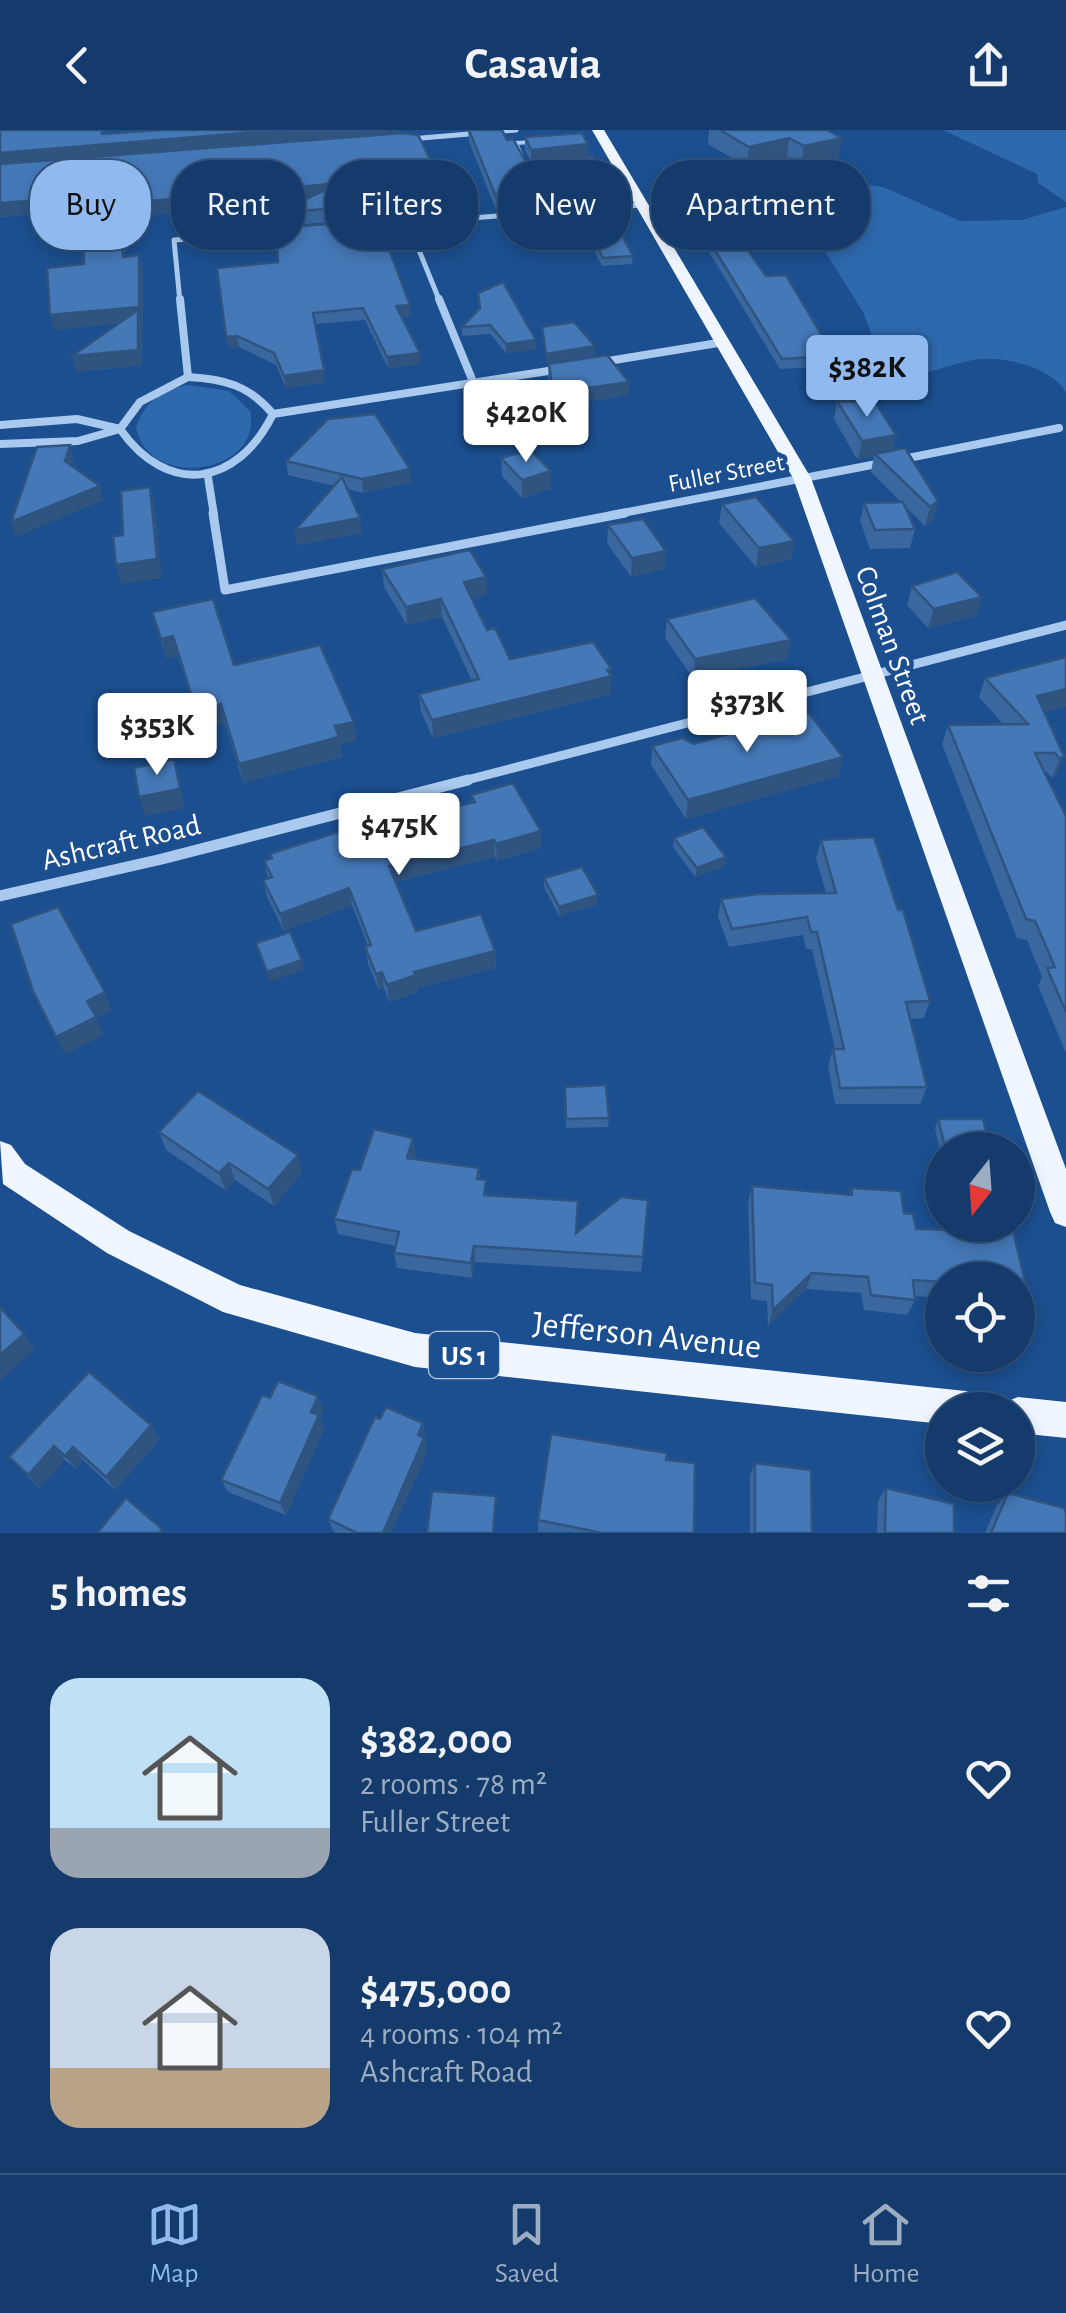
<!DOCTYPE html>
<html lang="en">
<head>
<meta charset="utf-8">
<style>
  :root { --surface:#143b6b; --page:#1d4271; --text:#f1f3f6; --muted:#9dadc1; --line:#33557e; --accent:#90b9f0 }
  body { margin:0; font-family:"Alegreya Sans",sans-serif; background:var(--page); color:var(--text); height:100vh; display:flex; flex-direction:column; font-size:38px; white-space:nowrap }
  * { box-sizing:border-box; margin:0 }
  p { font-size:32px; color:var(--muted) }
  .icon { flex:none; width:55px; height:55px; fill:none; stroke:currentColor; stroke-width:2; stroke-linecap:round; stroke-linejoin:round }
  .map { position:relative; height:1403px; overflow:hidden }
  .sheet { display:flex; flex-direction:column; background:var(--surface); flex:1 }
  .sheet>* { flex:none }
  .guide { position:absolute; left:30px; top:30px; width:1008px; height:90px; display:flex; gap:20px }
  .needle { width:65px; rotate:197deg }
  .controls { position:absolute; left:925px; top:1002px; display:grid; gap:20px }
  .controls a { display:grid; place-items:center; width:110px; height:110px; border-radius:50%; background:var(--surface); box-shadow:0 5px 15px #0003,0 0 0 2px var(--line); font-size:50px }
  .price { position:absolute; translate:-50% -85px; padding:0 22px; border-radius:10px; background:#fff; color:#222; font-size:32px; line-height:65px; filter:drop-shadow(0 2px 5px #0008) }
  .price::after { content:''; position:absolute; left:50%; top:60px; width:30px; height:22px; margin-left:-15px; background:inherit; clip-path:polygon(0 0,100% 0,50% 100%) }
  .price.on { background:var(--accent); color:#111 }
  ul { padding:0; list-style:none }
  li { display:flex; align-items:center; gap:30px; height:250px; padding:0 50px }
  li span { display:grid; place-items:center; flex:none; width:280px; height:200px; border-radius:30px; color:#555 }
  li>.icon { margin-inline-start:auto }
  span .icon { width:120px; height:120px; fill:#fffc; stroke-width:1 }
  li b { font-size:42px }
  h2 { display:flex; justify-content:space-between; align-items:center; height:120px; padding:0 50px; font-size:42px }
  .pill { padding:0 35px; border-radius:40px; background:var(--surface); box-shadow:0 5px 15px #0003,0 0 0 2px var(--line); font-size:35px; line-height:90px }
  .pill.on { background:var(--accent); color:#111 }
  header { display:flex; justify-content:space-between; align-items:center; height:130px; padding:0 50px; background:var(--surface); font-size:45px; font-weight:600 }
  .tab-bar { display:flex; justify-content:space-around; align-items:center; height:140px; border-top:2px solid var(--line); background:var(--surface); font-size:28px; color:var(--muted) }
  .tab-bar a { display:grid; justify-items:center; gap:5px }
  .tab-bar .on { color:var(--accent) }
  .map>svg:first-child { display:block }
</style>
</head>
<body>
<header><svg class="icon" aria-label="back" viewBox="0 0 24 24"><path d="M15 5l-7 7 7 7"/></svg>Casavia<svg class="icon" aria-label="share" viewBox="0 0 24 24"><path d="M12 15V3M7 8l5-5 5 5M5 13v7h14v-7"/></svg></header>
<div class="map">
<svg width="1066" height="1403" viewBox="0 0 1066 1403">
  <rect width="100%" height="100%" fill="#1b4f8f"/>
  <g fill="#2e69ad">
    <polygon points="943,0 1066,0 1066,72 1038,53 1037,44"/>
    <path d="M846 52 883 57 960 91 1022 90 1066 77V262C1050 236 1001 225 973 230 944 235 901 258 874 237L876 216 863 182 816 107 799 89 769 80 759 61Z"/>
    <path d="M188 255 229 261 250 281C264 345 147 361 136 297 145 271 162 260 188 255Z"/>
  </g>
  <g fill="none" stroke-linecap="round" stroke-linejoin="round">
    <polyline stroke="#a9c9ee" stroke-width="4" points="522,27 516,13 532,12"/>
    <g stroke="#a9c9ee" stroke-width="5">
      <polyline points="410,9 516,0"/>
      <polyline points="603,78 642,75"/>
      <polyline points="408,93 440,172"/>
      <polyline points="369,96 511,85"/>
      <polyline points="180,172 174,110 287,102"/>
    </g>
    <g stroke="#a9c9ee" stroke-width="8">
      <polyline points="180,169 188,247"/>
      <polyline points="439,169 474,254"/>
      <polyline points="602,232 724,212"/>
      <path d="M188 247C224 249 249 255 273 284 237 357 168 367 120 299L140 272Z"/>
      <polyline points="273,284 561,239"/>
      <polyline points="0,295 77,289 120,299"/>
      <polyline points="0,314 78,311 120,299"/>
      <polyline points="898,330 1059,298"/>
      <polyline points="208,347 214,385"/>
      <polyline points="612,385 882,333"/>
    </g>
    <g stroke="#a9c9ee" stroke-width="9">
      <polyline points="213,383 225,460 625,383"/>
      <polyline points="459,652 1066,495"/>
    </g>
    <polyline stroke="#a9c9ee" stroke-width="11" points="0,766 162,729 468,650"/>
    <g fill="#f0f6ff" fill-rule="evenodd">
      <polygon points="592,0 604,0 811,348 1066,1039 1066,1097 1055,1093 1050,1082 793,348"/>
      <polygon points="0,1011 11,1015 25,1034 129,1101 240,1155 415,1203 975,1262 988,1267 993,1280 942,1280 942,1294 415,1237 223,1182 107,1123 3,1054"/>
      <polygon points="1018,1267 1066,1272 1066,1308 1018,1303 1018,1280 1002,1280 1005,1272"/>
    </g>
  </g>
  <g fill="#3a679d">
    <polygon points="0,0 105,3 161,0 399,0 399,3 446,60 447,74 373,79 374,89 277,96 275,83 303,70 123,88 125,127 139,125 143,139 142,235 76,242 118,193 54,200 84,134 83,80 0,87"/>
    <polygon points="468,0 507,10 526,32 531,32 525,20 525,7 588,14 587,27 599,37 598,46 606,59 605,71 496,80 469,11"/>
    <polygon points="709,0 827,0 839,28 801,36 787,28 747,37 708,14"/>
    <polygon points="673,52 703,56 770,95 768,105 739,107 766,146 834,226 833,236 780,239 672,61"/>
    <polygon points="501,84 621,92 621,100 619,100 633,126 632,134 602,136 584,102 507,108 501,92"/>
    <polygon points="217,138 410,175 411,186 402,187 421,234 388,238 365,190 316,194 325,252 286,258 276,235 239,217 228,218"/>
    <polygon points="480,179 536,219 506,223 490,204 462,206 462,197"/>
    <polygon points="549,234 629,252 629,265 553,277 548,248"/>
    <polygon points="837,271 896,305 892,321 938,371 933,390 925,396 905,376 915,399 910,418 870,419 860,391 864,373 901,372 871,342 874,326 858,329 855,326 834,289"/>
    <polygon points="501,328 551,359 522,368 502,346"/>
    <polygon points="286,331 411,352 363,363 348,359 362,403 297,415 295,400 334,356 288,345"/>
    <polygon points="722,374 794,411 791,429 756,437 719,393"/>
    <polygon points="608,395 665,439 631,447 607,413"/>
    <polygon points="382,439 487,465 472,468 487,500 510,529 611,545 611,564 433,608 421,582 419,564 472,551 442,487 407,495 384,457"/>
    <polygon points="912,456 976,486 928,498 907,475"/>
    <polygon points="152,482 234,535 354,592 356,611 340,614 342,627 243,653 225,593 201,599 178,526 166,528"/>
    <polygon points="667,489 787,529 693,548 665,508"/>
    <polygon points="1066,527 1066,576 1044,582 1064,626 1056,645 1052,648 1047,642 1044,642 1066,686 1066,923 1038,856 1042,847 1027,810 1017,808 942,614 948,595 1003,594 979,567 985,548"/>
    <polygon points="694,614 843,627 839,646 686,689 651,635 652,616"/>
    <polygon points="471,665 541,718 497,731 495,727 396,752 416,801 495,821 496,838 417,858 418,862 389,872 384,858 379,860 368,834 365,817 368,816 352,775 284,801 267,767 263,750 268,749 264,731 270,729 269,724 472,673"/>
    <polygon points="674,708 725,736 695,747 673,717"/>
    <polygon points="821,710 898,780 930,871 924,888 910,889 927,957 920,974 835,974 828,936 833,919 835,919 812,819 806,819 803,805 729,817 718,787 721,769 826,763 816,728"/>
    <polygon points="544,748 597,775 559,786 544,757"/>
    <polygon points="564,966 609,988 608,997 566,998"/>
    <polygon points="938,989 991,1020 942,1020 942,1032 935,998"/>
    <polygon points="159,1002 302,1042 274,1076 235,1050 225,1060 166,1020"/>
    <polygon points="413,1008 415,1024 414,1029 479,1038 480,1049 487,1065 576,1103 643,1127 641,1142 475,1132 472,1148 397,1138 394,1123 396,1116 338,1104 334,1089 360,1040"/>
    <polygon points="752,1056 849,1064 852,1058 901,1061 904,1083 913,1084 916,1099 1013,1101 1035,1192 1025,1208 1018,1207 1018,1150 942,1150 942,1168 915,1166 915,1170 907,1185 864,1180 861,1163 806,1159 768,1196 767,1171 751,1169 748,1073"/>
    <polygon points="323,1280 320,1287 324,1299 286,1385 228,1362 221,1350"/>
    <polygon points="380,1289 423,1293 427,1322 391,1403 336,1403 333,1401 328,1389"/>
    <polygon points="151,1295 160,1309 115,1360 83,1330 76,1339 65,1330 39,1358 9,1327"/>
    <polygon points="666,1330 694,1403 538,1402 538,1390"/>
    <polygon points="755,1333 812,1403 750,1403 750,1346"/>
    <polygon points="886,1358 954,1403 877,1403 878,1371"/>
    <polygon points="1008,1363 1066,1403 985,1403 997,1375"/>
  </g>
  <g fill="#305480">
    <polygon points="102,0 105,0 105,14 282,0 399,0 399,3 0,36 0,23"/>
    <polygon points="789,8 787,28 747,37 749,17"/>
    <polygon points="842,8 839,28 801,36 804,16"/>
    <polygon points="588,14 587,27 531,33 531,20"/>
    <polygon points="340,53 341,66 123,88 126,141 123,127 120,74"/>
    <polygon points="83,67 86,80 0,87 0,73"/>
    <polygon points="139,125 143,139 142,235 76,242 72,226 138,191 54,200 50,185"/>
    <polygon points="410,175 411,186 397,188 396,176"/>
    <polygon points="237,206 239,217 228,218 226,207"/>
    <polygon points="536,210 536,219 506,223 506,214"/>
    <polygon points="595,216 595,225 546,233 546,224"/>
    <polygon points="420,223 421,234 388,238 387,227"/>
    <polygon points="324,240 325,252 286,258 284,246"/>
    <polygon points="629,252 629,265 553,277 553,263"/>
    <polygon points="896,305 892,323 875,324 874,326 858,329 862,311"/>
    <polygon points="70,315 74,329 69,344 65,331"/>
    <polygon points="410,339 411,352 363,363 362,349"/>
    <polygon points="551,341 551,359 522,368 522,350"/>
    <polygon points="100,356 104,370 16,407 11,392"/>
    <polygon points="150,357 155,376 162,448 121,454 116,435"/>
    <polygon points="938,371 933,390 925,396 930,377"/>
    <polygon points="360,388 362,403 297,415 295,400"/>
    <polygon points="794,411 791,429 756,437 759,418"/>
    <polygon points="666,421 665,439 631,447 632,428"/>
    <polygon points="486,447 487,465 465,470 464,452"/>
    <polygon points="982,467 976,486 928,498 934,479"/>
    <polygon points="441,469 442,487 407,495 406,477"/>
    <polygon points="173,506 178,526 166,528 161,509"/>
    <polygon points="791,510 787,529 693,548 695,529"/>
    <polygon points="611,538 611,564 433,608 432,590"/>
    <polygon points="1066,559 1066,576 1030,586 1037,566"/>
    <polygon points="221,574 225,593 201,599 196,580"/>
    <polygon points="354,592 356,611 340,614 342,627 243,653 239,634 335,596"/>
    <polygon points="1064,626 1056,645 1052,648 1060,629"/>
    <polygon points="843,627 839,646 686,689 688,670"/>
    <polygon points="174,629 185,678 145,686 139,667"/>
    <polygon points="541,701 541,718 497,731 496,714"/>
    <polygon points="494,710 495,727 391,753 389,736"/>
    <polygon points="726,727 725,736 695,747 697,738"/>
    <polygon points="349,758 352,775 284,801 280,784"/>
    <polygon points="598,765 597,775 559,786 559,777"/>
    <polygon points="495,821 496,838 417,858 418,862 389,872 387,855 414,842"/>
    <polygon points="302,830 304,840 269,852 267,842"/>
    <polygon points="382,842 384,858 379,860 376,844"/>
    <polygon points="105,862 112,881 96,888 104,905 65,925 56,907 87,871"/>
    <polygon points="413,1008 415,1024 409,1044 407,1028"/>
    <polygon points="298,1025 302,1042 274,1076 268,1059"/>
    <polygon points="229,1033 235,1050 225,1060 219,1043"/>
    <polygon points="474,1116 475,1132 472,1148 471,1133"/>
    <polygon points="812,1143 806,1159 768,1196 773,1180"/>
    <polygon points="24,1204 35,1219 0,1250 0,1225"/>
    <polygon points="318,1266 323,1280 320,1287 324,1299 286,1385 280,1373 311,1282"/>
    <polygon points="423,1293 427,1322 391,1403 383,1403"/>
    <polygon points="151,1295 160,1309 115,1360 106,1347"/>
    <polygon points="54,1316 65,1330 39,1358 28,1345"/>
    <polygon points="73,1317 83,1330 76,1339 65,1326"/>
  </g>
  <g fill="#4478b7" stroke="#305480" stroke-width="2.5">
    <polygon points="0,0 102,0 102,4 161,0 282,0 0,23"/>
    <polygon points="469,0 502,0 507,10 513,9 526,32 593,26 599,37 593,37 606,59 496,67"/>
    <polygon points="720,0 827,0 842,8 804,16 789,8 749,17"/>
    <polygon points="403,3 418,5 446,60 369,66 373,75 275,83 340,53 120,74 123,127 139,125 139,177 50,185 47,138 84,134 83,67 0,73 0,34"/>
    <polygon points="582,3 588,14 531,20 525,7"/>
    <polygon points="691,40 703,56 739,53 770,95 732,98 766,146 786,145 834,226 782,229 673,52"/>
    <polygon points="612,75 621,92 615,92 633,126 603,128 585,94 507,100 501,84"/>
    <polygon points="378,90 410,175 396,176 420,223 387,227 363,178 313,183 324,240 284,246 274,223 237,206 226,207 217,138 278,132 276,98"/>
    <polygon points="503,152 536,210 506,214 490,195 462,197 480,178 478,163"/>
    <polygon points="138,180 138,220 72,226"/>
    <polygon points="574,192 595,216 546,224 542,197"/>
    <polygon points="607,225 629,252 553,263 549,234"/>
    <polygon points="837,271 875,272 896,305 862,311"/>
    <polygon points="375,284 410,339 362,349 286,331 328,289"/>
    <polygon points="70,315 65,331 100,356 11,392 37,317"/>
    <polygon points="905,318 938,371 930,377 875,324"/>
    <polygon points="530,320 551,341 522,350 501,328"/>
    <polygon points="342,347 360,388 295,400"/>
    <polygon points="150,357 157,429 116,435 113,406 123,405 121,361"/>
    <polygon points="756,367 794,411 759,418 722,374"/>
    <polygon points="903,372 915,399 875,400 864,373"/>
    <polygon points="643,389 666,421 632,428 608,395"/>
    <polygon points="470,420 486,447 464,452 487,500 495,498 510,529 593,512 611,538 607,540 612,546 432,590 419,564 479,549 441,469 406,477 382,439"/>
    <polygon points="957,442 982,467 934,479 912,456"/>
    <polygon points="755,468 791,510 695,529 667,489"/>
    <polygon points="213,469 234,535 320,515 354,592 335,596 339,607 239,634 221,574 196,580 173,506 161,509 152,482"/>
    <polygon points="1066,527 1066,559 1037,566 1064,626 1060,629 1055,623 1035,623 1066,686 1066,882 1047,838 1055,837 1035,791 1026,789 948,595 1028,594 985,548"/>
    <polygon points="807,581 843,627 688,670 652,616 682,608 694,614"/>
    <polygon points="174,629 180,659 139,667 134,638"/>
    <polygon points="513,653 541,701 496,714 494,710 389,736 416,801 481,784 495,821 414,842 416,845 387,855 382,842 376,844 365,817 371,815 349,758 280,784 263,750 272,747 264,731 272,728 269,724 366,693 368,698 475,672 471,665"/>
    <polygon points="703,697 726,727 697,738 674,708"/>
    <polygon points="874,707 898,780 903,780 930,871 906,872 927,957 840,958 833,919 844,919 817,802 811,802 807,787 732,799 721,769 757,764 836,763 821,710"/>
    <polygon points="582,737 598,765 559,777 544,748"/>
    <polygon points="58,777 105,862 87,871 96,887 56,907 33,861 11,794"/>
    <polygon points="290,802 302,830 267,842 256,813"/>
    <polygon points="606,955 609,988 566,989 565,957"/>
    <polygon points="198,961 298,1025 268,1059 229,1033 219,1043 159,1002"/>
    <polygon points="938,989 983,989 991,1020 946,1020"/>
    <polygon points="374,999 413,1008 407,1028 479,1038 477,1049 486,1050 484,1065 578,1071 576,1103 621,1067 648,1070 643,1127 474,1116 471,1133 394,1123 399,1102 334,1089 352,1039 360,1040"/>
    <polygon points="752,1056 852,1065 852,1058 901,1061 904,1083 913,1084 916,1099 1013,1101 1035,1192 1018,1192 1018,1150 942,1150 942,1152 913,1150 915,1170 871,1165 868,1147 812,1143 773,1180 772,1155 755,1153"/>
    <polygon points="0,1177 24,1204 0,1225"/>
    <polygon points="89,1242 151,1295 106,1347 73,1317 65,1326 54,1316 28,1345 9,1327"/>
    <polygon points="278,1251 318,1266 311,1282 319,1285 280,1373 221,1350 262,1265 270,1268"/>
    <polygon points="386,1277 423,1293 418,1305 424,1308 383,1403 357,1403 328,1389 375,1287 380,1289"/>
    <polygon points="551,1304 667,1323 666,1330 695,1333 694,1403 602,1403 538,1390"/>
    <polygon points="755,1333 811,1340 812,1403 755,1403"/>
    <polygon points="886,1358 954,1374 954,1403 885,1403"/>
    <polygon points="432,1361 496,1366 493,1403 427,1403"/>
    <polygon points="1008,1363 1064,1378 1066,1383 1066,1403 991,1403"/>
    <polygon points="126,1368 162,1399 159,1403 97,1403"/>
  </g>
  <g text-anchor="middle" stroke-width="9" stroke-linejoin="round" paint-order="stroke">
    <g font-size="25" fill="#fff" stroke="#1b4f8f">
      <text transform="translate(726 342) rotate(-11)" y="9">Fuller Street</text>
    </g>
    <rect fill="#1b4f8f" stroke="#bbcadd" stroke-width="2.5" x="429" y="1202" width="70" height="46" rx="8"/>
    <g font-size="28" font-weight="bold" fill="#fff">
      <text x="464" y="1235">US 1</text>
    </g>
    <g font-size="30" fill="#fff" stroke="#1b4f8f">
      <text transform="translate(893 515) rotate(70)" y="10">Colman Street</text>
      <text transform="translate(121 712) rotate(-13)" y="10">Ashcraft Road</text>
    </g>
    <g font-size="35" fill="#fff" stroke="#1b4f8f">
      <text transform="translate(647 1204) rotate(6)" y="12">Jefferson Avenue</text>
    </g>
  </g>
</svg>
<div class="controls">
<a><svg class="needle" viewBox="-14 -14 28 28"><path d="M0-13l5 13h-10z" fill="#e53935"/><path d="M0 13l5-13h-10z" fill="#9dadc1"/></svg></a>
<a><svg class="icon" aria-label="locate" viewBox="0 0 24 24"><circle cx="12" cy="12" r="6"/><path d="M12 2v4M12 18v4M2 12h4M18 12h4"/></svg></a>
<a><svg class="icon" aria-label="layers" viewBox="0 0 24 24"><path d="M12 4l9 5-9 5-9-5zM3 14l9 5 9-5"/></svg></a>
</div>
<b class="price on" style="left:867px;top:290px">$382K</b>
<b class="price" style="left:526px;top:335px">$420K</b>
<b class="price" style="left:747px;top:625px">$373K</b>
<b class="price" style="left:157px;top:648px">$353K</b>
<b class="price" style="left:399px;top:748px">$475K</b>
<div class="guide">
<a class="pill on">Buy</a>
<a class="pill">Rent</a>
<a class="pill">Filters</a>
<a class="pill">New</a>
<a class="pill">Apartment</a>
</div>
</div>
<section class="sheet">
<h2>5 homes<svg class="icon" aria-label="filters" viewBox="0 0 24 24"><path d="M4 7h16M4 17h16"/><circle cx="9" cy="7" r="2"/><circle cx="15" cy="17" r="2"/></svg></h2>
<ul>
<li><span style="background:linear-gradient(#bfe0f5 75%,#9aa5b1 0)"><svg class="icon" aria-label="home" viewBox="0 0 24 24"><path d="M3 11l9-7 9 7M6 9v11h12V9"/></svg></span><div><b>$382,000</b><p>2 rooms · 78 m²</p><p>Fuller Street</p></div><svg class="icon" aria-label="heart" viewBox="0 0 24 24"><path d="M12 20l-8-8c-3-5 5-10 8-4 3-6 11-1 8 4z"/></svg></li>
<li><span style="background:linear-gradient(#c9d6e8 70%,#b9a48a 0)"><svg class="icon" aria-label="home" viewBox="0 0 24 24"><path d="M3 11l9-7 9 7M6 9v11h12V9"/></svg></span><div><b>$475,000</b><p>4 rooms · 104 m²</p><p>Ashcraft Road</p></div><svg class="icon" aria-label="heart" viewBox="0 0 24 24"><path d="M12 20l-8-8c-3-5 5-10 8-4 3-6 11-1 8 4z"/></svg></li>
</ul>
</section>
<nav class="tab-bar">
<a class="on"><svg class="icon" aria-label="map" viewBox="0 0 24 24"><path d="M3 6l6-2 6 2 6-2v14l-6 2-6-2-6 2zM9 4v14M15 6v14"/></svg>Map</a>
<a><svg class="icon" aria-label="saved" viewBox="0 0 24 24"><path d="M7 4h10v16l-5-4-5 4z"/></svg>Saved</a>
<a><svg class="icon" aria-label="home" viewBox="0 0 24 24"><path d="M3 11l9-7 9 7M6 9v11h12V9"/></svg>Home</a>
</nav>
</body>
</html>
